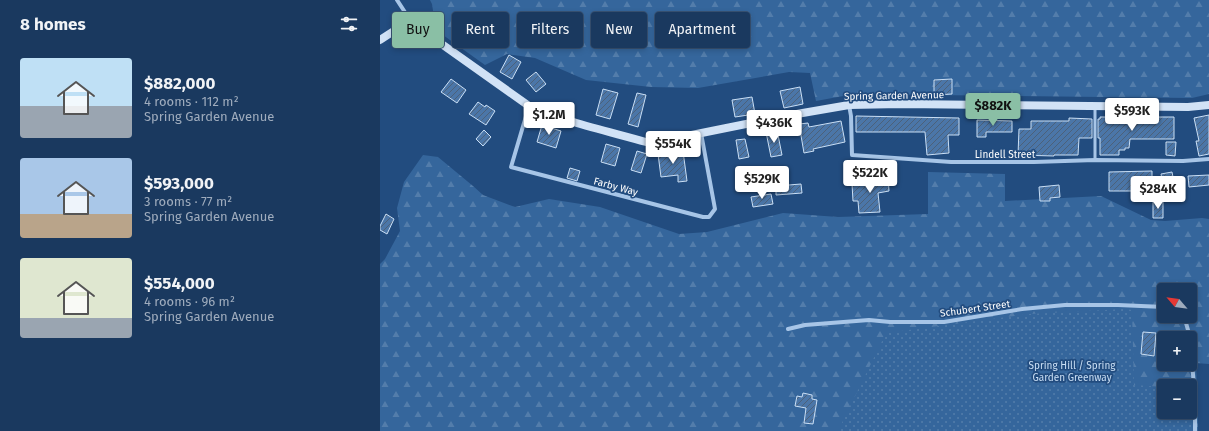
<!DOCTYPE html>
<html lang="en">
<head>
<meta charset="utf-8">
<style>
  :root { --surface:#1a395f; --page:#234065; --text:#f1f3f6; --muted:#9facbd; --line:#385374; --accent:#8abfa5 }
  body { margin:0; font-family:"Fira Sans",sans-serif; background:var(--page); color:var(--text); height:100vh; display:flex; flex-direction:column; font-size:15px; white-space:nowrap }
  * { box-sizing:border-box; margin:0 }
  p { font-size:13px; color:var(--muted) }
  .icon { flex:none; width:22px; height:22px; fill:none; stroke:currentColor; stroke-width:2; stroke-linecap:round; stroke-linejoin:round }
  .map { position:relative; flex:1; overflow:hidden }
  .side { display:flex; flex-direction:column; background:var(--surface); width:380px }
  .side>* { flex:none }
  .guide { position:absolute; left:12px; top:12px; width:380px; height:36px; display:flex; gap:8px }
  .needle { width:26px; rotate:298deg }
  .fabs { position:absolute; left:777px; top:283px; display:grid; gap:8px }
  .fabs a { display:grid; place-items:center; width:40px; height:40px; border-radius:4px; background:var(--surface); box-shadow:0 2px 6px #0003,0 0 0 1px var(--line); font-size:20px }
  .price { position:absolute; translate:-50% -34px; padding:0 9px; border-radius:4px; background:#fff; color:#222; font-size:13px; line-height:26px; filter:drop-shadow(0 1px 2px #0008) }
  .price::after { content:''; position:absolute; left:50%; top:24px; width:12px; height:9px; margin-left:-6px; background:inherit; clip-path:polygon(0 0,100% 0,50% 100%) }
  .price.on { background:var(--accent); color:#111 }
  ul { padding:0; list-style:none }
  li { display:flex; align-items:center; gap:12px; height:100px; padding:0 20px }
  li span { display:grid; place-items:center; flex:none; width:112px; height:80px; border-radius:4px; color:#555 }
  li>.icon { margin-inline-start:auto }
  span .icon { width:48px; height:48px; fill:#fffc; stroke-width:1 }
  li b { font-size:17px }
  h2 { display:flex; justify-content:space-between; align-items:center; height:48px; padding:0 20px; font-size:17px }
  .chip { padding:0 14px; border-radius:4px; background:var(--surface); box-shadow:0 2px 6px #0003,0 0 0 1px var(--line); font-size:14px; line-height:36px }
  .chip.on { background:var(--accent); color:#111 }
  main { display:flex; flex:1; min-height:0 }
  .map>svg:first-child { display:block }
</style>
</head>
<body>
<main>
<section class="side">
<h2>8 homes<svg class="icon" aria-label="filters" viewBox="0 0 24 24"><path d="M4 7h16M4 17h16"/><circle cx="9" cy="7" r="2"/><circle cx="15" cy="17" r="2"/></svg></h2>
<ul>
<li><span style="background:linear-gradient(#bfe0f5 60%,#9aa5b1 0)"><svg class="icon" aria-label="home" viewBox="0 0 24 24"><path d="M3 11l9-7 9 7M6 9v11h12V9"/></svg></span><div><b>$882,000</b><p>4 rooms · 112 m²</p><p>Spring Garden Avenue</p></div></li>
<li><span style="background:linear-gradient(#a9c7e8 70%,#b9a48a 0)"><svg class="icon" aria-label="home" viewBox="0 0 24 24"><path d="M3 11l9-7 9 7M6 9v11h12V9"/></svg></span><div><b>$593,000</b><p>3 rooms · 77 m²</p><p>Spring Garden Avenue</p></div></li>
<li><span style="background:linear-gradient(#dfe7d0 75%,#9aa5b1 0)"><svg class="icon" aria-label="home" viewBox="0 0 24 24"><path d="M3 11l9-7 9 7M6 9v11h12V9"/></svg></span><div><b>$554,000</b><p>4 rooms · 96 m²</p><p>Spring Garden Avenue</p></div></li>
</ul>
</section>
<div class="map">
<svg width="829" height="431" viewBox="0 0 829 431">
  <defs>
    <pattern id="forest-firs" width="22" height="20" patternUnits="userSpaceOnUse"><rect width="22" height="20" fill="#35669c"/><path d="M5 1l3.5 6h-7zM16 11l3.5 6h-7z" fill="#537dab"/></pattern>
    <pattern id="park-dots" width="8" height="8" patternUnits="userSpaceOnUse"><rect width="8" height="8" fill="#35669c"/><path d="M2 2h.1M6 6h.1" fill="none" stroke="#537dab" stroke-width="1.8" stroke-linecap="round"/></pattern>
    <pattern id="building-hatch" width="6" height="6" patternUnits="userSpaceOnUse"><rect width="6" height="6" fill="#4b76a8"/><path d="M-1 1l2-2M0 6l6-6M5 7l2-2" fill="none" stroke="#4c617a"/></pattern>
  </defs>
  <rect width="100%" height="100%" fill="#224c7f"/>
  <g fill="url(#forest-firs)" fill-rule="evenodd">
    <polygon points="50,0 829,0 829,94 812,98 474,94 436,101 430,73 409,72 318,88 271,87 206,80 155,58 127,54 105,65 56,30 52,4"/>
    <path d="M43 155 58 157 93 186 103 195 135 207 169 199 220 207 299 234 327 232 403 213 458 217 548 214V172L625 174V201L721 196 771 220 785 221 822 218 829 219V364L816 363 818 414V431H0V264L5 259 20 231 17 208 24 182ZM784 290H810V316H784ZM784 338H810V364H784ZM784 386H810V412H784Z"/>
  </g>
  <polygon fill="url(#park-dots)" points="744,309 752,310 754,385 784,387 784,412 810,412 811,388 812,431 458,431 506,333 649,314"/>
  <g fill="url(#building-hatch)" stroke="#cadff5">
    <polygon points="129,55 141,62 132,79 120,72"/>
    <polygon points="156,72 166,84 156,92 146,80"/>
    <polygon points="71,79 86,90 77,103 61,92"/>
    <polygon points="572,79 572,94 554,95 554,80"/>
    <polygon points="420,87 423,104 404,108 400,91"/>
    <polygon points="223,89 238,93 230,119 216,115"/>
    <polygon points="257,93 266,95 258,127 248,124"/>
    <polygon points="372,97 375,114 355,117 352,100"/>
    <polygon points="98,102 105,107 106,105 115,111 106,125 89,114"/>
    <polygon points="829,115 829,154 819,156 816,141 819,141 814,118"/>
    <polygon points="476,116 579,118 579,135 568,135 569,153 547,155 545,132 476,132"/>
    <polygon points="720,117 794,117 794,139 750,139 749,148 745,148 745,150 739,150 739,155 720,155 720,138 718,138 718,119 720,119"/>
    <polygon points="689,118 712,119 712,138 699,138 698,155 674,155 674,156 638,155 639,129 651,129 651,121 689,121"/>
    <polygon points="597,120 632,121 632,132 606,132 606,137 597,137"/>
    <polygon points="461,121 465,142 433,149 434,151 424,153 419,124 428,123 429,127"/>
    <polygon points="162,125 181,131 176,148 157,142"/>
    <polygon points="104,130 111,137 103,146 96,139"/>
    <polygon points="397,130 402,155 391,157 386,132"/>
    <polygon points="365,139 369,157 359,159 356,140"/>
    <polygon points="786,142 796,142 795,156 786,155"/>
    <polygon points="226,144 240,148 235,166 221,162"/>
    <polygon points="257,151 267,154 261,173 251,170"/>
    <polygon points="303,151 307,181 298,182 298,175 281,177 278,154"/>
    <polygon points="190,168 200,171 197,181 187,178"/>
    <polygon points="772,171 772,181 764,181 764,199 754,199 754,191 729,191 729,172"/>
    <polygon points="792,172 795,187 784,189 781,174"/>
    <polygon points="829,175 829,185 809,187 808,176"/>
    <polygon points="508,177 509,191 498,193 500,212 479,213 478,201 473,201 472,184 477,183 477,182 498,180 498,178"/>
    <polygon points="421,184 422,193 396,195 396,186"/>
    <polygon points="679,185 680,197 670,198 670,201 660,201 659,187"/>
    <polygon points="391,194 393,204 373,207 371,197"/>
    <polygon points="783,201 783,218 773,218 773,202"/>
    <polygon points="6,214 14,219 7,234 0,230 0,226"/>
    <polygon points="763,332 776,333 774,356 761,354"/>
    <polygon points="423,393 432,395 432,399 437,400 433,424 424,423 426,408 415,406 417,396 422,397"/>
  </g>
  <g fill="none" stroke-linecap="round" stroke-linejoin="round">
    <polyline stroke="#a7c5e7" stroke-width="3" points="715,106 715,160"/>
    <g stroke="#a7c5e7" stroke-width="4">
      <polyline points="17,0 32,23"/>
      <polyline points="469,105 471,116 472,155 571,162 654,162 715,160 803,161 829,159"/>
      <polyline points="149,106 131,167 323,217 329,217 335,209 321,133"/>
      <polyline points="800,316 806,323 810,337 815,399 815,431"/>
      <polyline points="408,329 425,325 489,320 510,322 564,322 642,309 685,305 738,305 784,307"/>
    </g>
    <path stroke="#d1e2f6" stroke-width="8" d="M0 40 23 25 32 23 149 106C186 122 227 131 266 142H277L411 115 469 105 521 104 808 107 829 105"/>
  </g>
  <g text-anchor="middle" stroke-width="3.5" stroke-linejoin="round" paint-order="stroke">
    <g font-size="10" fill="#fff" stroke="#224c7f">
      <text transform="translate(514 95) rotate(-1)" y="4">Spring Garden Avenue</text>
      <text x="625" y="158">Lindell Street</text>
      <text transform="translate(236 186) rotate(15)" y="4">Farby Way</text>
      <text transform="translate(595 308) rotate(-8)" y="4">Schubert Street</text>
    </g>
    <g font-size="10" fill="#cadff5" stroke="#224c7f">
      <text x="692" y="369">Spring Hill / Spring<tspan x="692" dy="12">Garden Greenway</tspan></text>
    </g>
  </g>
</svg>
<div class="fabs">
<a><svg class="needle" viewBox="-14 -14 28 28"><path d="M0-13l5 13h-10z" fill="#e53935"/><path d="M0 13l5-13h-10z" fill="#9facbd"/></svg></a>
<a>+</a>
<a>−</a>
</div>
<b class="price on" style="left:613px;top:127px">$882K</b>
<b class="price" style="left:752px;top:132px">$593K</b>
<b class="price" style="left:169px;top:136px">$1.2M</b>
<b class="price" style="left:394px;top:144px">$436K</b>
<b class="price" style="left:293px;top:165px">$554K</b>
<b class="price" style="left:490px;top:194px">$522K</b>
<b class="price" style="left:382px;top:200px">$529K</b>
<b class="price" style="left:778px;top:210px">$284K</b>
<div class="guide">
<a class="chip on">Buy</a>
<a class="chip">Rent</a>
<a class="chip">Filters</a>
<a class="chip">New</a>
<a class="chip">Apartment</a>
</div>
</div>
</main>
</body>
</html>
